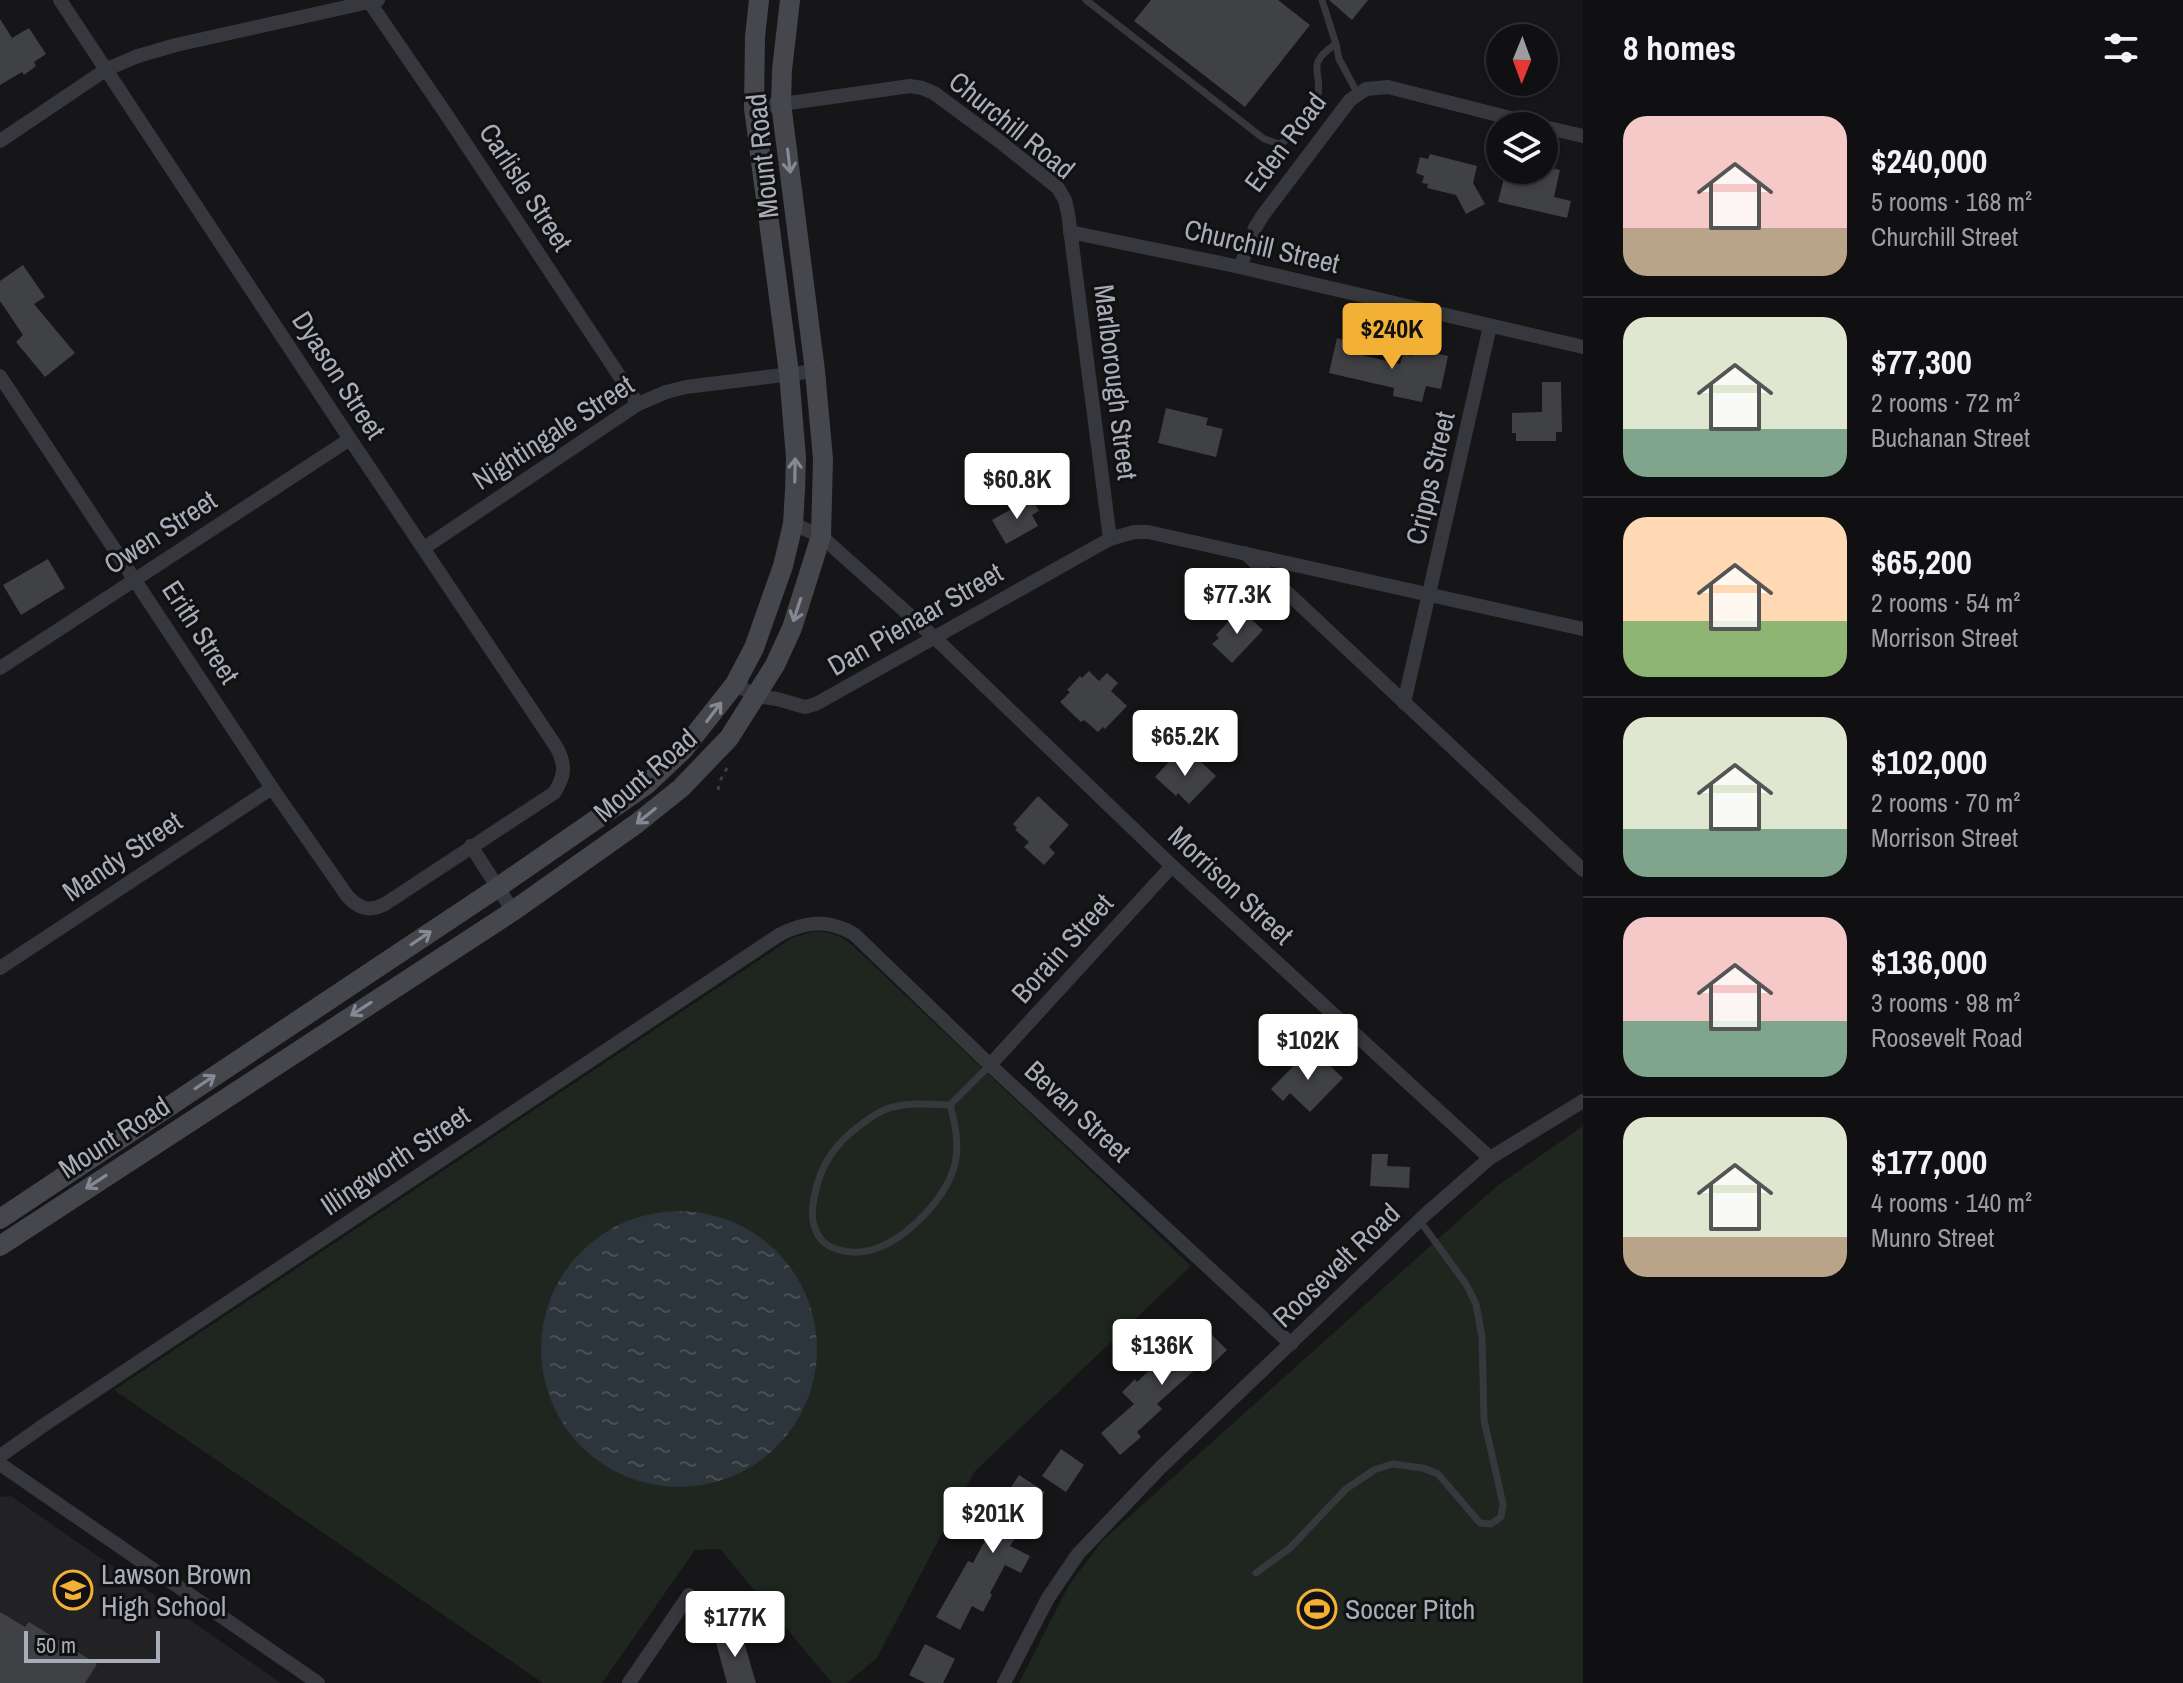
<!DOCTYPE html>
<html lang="en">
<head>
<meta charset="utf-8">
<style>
  :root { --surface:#101012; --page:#1e1e20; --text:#f1f3f6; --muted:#9c9d9f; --line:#303032; --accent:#f2b134 }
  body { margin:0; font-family:"Archivo Narrow",sans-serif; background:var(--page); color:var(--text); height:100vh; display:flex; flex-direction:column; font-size:30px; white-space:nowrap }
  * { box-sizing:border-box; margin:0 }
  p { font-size:26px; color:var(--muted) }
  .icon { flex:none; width:44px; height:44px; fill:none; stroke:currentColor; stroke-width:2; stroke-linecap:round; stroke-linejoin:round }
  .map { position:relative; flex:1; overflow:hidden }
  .details { display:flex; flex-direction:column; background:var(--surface); width:600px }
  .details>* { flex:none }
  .needle { width:52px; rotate:181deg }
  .fabs { position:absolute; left:1486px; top:24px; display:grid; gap:16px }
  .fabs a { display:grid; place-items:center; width:72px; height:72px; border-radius:50%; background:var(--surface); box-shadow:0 2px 6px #0004,0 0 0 2px var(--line); font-size:40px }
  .scale { position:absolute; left:24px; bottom:20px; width:136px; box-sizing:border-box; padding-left:8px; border:4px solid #a8adb8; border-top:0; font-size:22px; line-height:28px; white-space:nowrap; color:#a8adb8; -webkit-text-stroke:6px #111113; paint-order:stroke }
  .price { position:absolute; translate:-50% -68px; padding:0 18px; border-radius:8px; background:#fff; color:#222; font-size:26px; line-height:52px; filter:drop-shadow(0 2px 4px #0008) }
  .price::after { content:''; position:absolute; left:50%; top:48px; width:24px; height:18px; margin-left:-12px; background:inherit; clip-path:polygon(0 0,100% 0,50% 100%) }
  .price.on { background:var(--accent); color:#111 }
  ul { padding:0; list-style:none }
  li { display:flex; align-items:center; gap:24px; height:200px; padding:0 40px }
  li+li { border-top:2px solid var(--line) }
  li span { display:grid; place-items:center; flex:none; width:224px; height:160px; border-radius:24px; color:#555 }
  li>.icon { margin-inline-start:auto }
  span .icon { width:96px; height:96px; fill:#fffc; stroke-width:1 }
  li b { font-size:34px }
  h2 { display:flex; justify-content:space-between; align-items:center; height:96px; padding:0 40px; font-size:34px }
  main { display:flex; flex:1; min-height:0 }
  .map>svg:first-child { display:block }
</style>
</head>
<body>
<main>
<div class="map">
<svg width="1583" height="1683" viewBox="0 0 1583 1683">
  <defs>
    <pattern id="water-ripples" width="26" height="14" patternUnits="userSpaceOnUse" patternTransform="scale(2)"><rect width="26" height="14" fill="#2c353c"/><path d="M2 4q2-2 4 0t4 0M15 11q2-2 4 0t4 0" fill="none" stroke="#485056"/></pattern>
  </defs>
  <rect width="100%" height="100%" fill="#161618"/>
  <polygon fill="#222225" points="11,1496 281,1683 0,1683 0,1497"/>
  <g fill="#1e261f">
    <path d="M812 932C828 931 840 935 852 945L1191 1266 974 1472 877 1658 847 1683H832L720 1549 695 1550 602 1683H543L114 1390 792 938Z"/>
    <polygon points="1583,1126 1583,1683 1019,1683 1069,1585 1102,1541 1497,1186"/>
  </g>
  <circle fill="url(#water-ripples)" cx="679" cy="1349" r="138"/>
  <g fill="#404145">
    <polygon points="1151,0 1278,0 1310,25 1245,107 1134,21"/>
    <polygon points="1329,0 1368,0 1352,20"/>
    <polygon points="0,19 12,38 29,28 46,54 34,62 36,66 24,75 22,72 0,85"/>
    <polygon points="1430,154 1477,166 1473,183 1485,204 1466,214 1456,195 1427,188 1428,184 1422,183 1424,176 1416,173 1420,157 1428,159"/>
    <polygon points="1544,166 1560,170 1554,197 1571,201 1567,218 1498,202 1506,170 1544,170"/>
    <polygon points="23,265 45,297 34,304 75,353 45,377 16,342 23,335 0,301 0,281"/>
    <polygon points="1337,338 1351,342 1349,352 1400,364 1403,354 1412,356 1414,349 1448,356 1441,389 1426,386 1422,402 1393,396 1394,388 1329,373"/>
    <polygon points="1542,382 1561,382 1562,432 1556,432 1556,441 1516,441 1516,433 1512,433 1512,413 1542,412"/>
    <polygon points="1166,408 1208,418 1206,425 1223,429 1216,457 1158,443"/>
    <polygon points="1031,498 1039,511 1032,515 1038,526 1006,544 992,520"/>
    <polygon points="48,559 65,588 21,615 3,585"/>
    <polygon points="1240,609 1263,630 1232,663 1212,644 1219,638 1216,635"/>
    <polygon points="1089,671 1099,681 1107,673 1118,683 1111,691 1127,706 1105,729 1103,727 1098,732 1084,720 1081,722 1060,702 1070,692 1067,690 1080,676 1082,678"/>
    <polygon points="1175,755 1189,768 1198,759 1216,776 1189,804 1178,793 1176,796 1155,777"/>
    <polygon points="1038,796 1069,825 1049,847 1055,853 1044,865 1024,847 1029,842 1015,830 1017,828 1013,824"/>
    <polygon points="1318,1054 1343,1078 1310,1112 1290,1093 1283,1101 1271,1089 1304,1055 1311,1062"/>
    <polygon points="1372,1154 1388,1154 1387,1166 1410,1167 1409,1188 1370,1186"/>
    <polygon points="1200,1323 1227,1350 1203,1373 1198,1367 1157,1404 1162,1409 1137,1432 1141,1437 1120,1455 1101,1433 1134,1404 1122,1392 1135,1379 1137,1382 1156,1364 1164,1373 1184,1353 1176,1345"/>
    <polygon points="1061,1449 1084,1465 1066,1492 1042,1476"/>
    <polygon points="1019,1475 1045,1492 1010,1546 1030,1556 1021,1573 1005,1565 990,1593 992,1595 983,1612 972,1606 960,1630 936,1617 968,1561 973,1563 997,1518 993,1515"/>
    <polygon points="0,1612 25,1627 29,1622 97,1664 85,1683 0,1683"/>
    <polygon points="741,1632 756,1683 727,1683 715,1639"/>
    <polygon points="925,1644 955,1659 943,1683 925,1683 909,1675"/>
  </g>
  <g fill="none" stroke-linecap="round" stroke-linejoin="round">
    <polyline stroke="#3d3f44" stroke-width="3" stroke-dasharray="4 6" stroke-linecap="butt" points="718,790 720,781 727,768"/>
    <g stroke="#37383d" stroke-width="7">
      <path d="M1086 0 1264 139 1280 144C1294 136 1313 115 1317 100 1325 72 1302 66 1336 44L1322 0"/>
      <polyline points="1336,44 1339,59 1358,94"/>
      <path d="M950 1105C963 1150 959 1176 927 1212 904 1237 871 1261 836 1249 826 1246 818 1238 815 1228 811 1219 812 1208 814 1198 820 1165 835 1143 863 1123 871 1117 880 1111 889 1108 909 1102 930 1104 950 1105L990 1065"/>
      <polyline points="1256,1573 1290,1548 1346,1489 1374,1470 1392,1464 1423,1468 1438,1474 1480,1523 1491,1524 1501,1517 1503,1504 1484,1420 1482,1337 1476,1304 1466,1284 1420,1221"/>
    </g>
    <g stroke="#37383d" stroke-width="14">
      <polyline points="368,0 446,114 638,404"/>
      <polyline points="754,108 910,86 922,88 934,93 999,141 1058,188 1065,200 1068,213 1110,539"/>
      <polyline points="1544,127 1583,136"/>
      <polyline points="0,141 107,69 138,56 176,45 378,0"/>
      <polyline points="1070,232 1240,267 1583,347"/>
      <polyline points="1240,267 1255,228 1263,215 1350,100 1366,89 1388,87 1542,126"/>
      <path d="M0 376 272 788 348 897C360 909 369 912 385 904L554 793C565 776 566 766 557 748L350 439 60 0"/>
      <polyline points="793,524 821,536 935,638 1172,866 1490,1158"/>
      <polyline points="424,548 638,404 666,392 686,387 815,371"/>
      <polyline points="1245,553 1583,870"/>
      <polyline points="0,668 350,439"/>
      <polyline points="735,684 756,696 777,699 805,707 816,704 1083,554 1110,539 1134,532 1148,532 1583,629"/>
      <polyline points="1404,703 1490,326"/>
      <polyline points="471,846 513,911"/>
      <polyline points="0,968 272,788"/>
      <polyline points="990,1065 1172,866"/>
      <path d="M0 1456 47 1423 779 935C805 921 828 919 854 934L990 1065 1291 1344"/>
      <polyline points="0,1464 318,1683"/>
      <polyline points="629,1683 689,1595"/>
      <polyline points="1004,1683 1048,1598 1078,1554 1160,1468 1427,1213 1490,1158 1583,1101"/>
    </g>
    <g stroke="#45474d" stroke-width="20">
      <polyline points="0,1219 497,888 646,785 683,750 735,684 754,648 783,566 793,524 795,490 796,458 789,373 754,108 755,37 759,0"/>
      <polyline points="0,1246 513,911 636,824 681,788 729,738 775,665 792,628 821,536 823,459 815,371 781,103 782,70 790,0"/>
    </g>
  </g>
  <defs><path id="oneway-shaft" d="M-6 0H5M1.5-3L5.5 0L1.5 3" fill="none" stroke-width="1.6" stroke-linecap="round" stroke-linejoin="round" transform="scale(2)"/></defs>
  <g stroke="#858993">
    <use href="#oneway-shaft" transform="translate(789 161) rotate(83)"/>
    <use href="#oneway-shaft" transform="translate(795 470) rotate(-89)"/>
    <use href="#oneway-shaft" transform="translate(797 610) rotate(108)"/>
    <use href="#oneway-shaft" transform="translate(714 712) rotate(-53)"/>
    <use href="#oneway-shaft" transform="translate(646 816) rotate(141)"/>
    <use href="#oneway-shaft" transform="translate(421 938) rotate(-34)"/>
    <use href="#oneway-shaft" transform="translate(361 1009) rotate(147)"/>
    <use href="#oneway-shaft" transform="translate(205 1082) rotate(-34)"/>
    <use href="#oneway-shaft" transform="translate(96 1182) rotate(147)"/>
  </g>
  <defs>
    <g id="school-ring" transform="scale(2)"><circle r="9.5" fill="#111113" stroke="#f2b134" stroke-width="1.5"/><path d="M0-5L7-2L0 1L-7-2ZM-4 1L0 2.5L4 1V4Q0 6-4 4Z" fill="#f2b134"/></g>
    <g id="stadium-ring" transform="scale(2)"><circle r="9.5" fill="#111113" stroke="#f2b134" stroke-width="1.5"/><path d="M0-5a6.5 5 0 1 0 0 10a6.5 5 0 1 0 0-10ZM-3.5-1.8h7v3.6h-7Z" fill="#f2b134"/></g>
  </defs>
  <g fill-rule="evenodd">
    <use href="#school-ring" x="73" y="1590"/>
    <use href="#stadium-ring" x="1317" y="1609"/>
  </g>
  <g text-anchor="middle" stroke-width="6" stroke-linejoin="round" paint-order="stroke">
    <g font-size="28" fill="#a8adb8" stroke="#111113">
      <text transform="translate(1012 125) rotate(39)" y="10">Churchill Road</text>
      <text transform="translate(1285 142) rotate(-53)" y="10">Eden Road</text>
      <text transform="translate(762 156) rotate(-96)" y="10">Mount Road</text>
      <text transform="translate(526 187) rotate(57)" y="10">Carlisle Street</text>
      <text transform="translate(1262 246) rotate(13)" y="10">Churchill Street</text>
      <text transform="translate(339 375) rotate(57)" y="10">Dyason Street</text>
      <text transform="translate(1116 382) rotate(83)" y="10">Marlborough Street</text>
      <text transform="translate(553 432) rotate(-33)" y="10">Nightingale Street</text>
      <text transform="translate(1430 478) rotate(-77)" y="10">Cripps Street</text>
      <text transform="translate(160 532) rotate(-33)" y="10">Owen Street</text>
      <text transform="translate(915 619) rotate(-30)" y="10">Dan Pienaar Street</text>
      <text transform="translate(201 632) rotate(57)" y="10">Erith Street</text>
      <text transform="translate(645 775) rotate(-41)" y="10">Mount Road</text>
      <text transform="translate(122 856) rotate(-34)" y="10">Mandy Street</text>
      <text transform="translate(1231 885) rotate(43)" y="10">Morrison Street</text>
      <text transform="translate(1062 948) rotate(-48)" y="10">Borain Street</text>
      <text transform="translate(1078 1111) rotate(43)" y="10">Bevan Street</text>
      <text transform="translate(114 1137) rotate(-33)" y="10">Mount Road</text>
      <text transform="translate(395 1160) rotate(-34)" y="10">Illingworth Street</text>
      <text transform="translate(1336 1265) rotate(-44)" y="10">Roosevelt Road</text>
    </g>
    <g font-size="28" fill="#a8adb8" stroke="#111113" text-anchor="start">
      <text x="101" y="1584">Lawson Brown<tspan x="101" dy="32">High School</tspan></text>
      <text x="1345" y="1619">Soccer Pitch</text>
    </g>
  </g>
</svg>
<div class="fabs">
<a><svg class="needle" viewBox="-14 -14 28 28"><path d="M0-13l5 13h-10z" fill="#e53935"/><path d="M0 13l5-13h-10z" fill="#9c9d9f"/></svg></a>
<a><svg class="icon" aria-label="layers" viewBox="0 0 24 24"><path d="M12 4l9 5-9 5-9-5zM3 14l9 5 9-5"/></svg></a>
</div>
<div class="scale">50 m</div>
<b class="price on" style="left:1392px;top:371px">$240K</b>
<b class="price" style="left:1017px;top:521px">$60.8K</b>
<b class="price" style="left:1237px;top:636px">$77.3K</b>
<b class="price" style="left:1185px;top:778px">$65.2K</b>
<b class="price" style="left:1308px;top:1082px">$102K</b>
<b class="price" style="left:1162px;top:1387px">$136K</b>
<b class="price" style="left:993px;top:1555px">$201K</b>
<b class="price" style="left:735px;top:1659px">$177K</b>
</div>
<section class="details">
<h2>8 homes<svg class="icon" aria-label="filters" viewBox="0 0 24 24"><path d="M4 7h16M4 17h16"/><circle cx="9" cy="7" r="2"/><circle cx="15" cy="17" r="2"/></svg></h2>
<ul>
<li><span style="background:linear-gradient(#f6c9c9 70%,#b9a48a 0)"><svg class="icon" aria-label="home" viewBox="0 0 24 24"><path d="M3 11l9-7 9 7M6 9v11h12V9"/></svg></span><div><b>$240,000</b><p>5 rooms · 168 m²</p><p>Churchill Street</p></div></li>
<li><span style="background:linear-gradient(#dfe7d0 70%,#7fa58c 0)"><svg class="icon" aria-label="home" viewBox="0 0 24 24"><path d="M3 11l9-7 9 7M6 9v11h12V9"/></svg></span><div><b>$77,300</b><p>2 rooms · 72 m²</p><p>Buchanan Street</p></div></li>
<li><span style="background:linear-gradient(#ffd9b3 65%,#8fb573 0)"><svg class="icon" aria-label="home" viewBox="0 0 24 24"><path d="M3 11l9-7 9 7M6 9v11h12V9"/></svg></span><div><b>$65,200</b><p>2 rooms · 54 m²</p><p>Morrison Street</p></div></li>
<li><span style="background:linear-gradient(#dfe7d0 70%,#7fa58c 0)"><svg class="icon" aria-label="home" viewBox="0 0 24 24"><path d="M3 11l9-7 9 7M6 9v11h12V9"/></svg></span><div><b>$102,000</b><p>2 rooms · 70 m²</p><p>Morrison Street</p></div></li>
<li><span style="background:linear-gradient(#f6c9c9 65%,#7fa58c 0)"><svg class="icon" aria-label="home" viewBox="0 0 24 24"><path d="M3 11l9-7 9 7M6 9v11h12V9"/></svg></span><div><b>$136,000</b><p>3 rooms · 98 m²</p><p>Roosevelt Road</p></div></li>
<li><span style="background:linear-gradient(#dfe7d0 75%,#b9a48a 0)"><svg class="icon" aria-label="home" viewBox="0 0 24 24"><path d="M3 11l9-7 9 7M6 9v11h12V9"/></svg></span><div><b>$177,000</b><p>4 rooms · 140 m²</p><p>Munro Street</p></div></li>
</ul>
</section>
</main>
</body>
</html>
